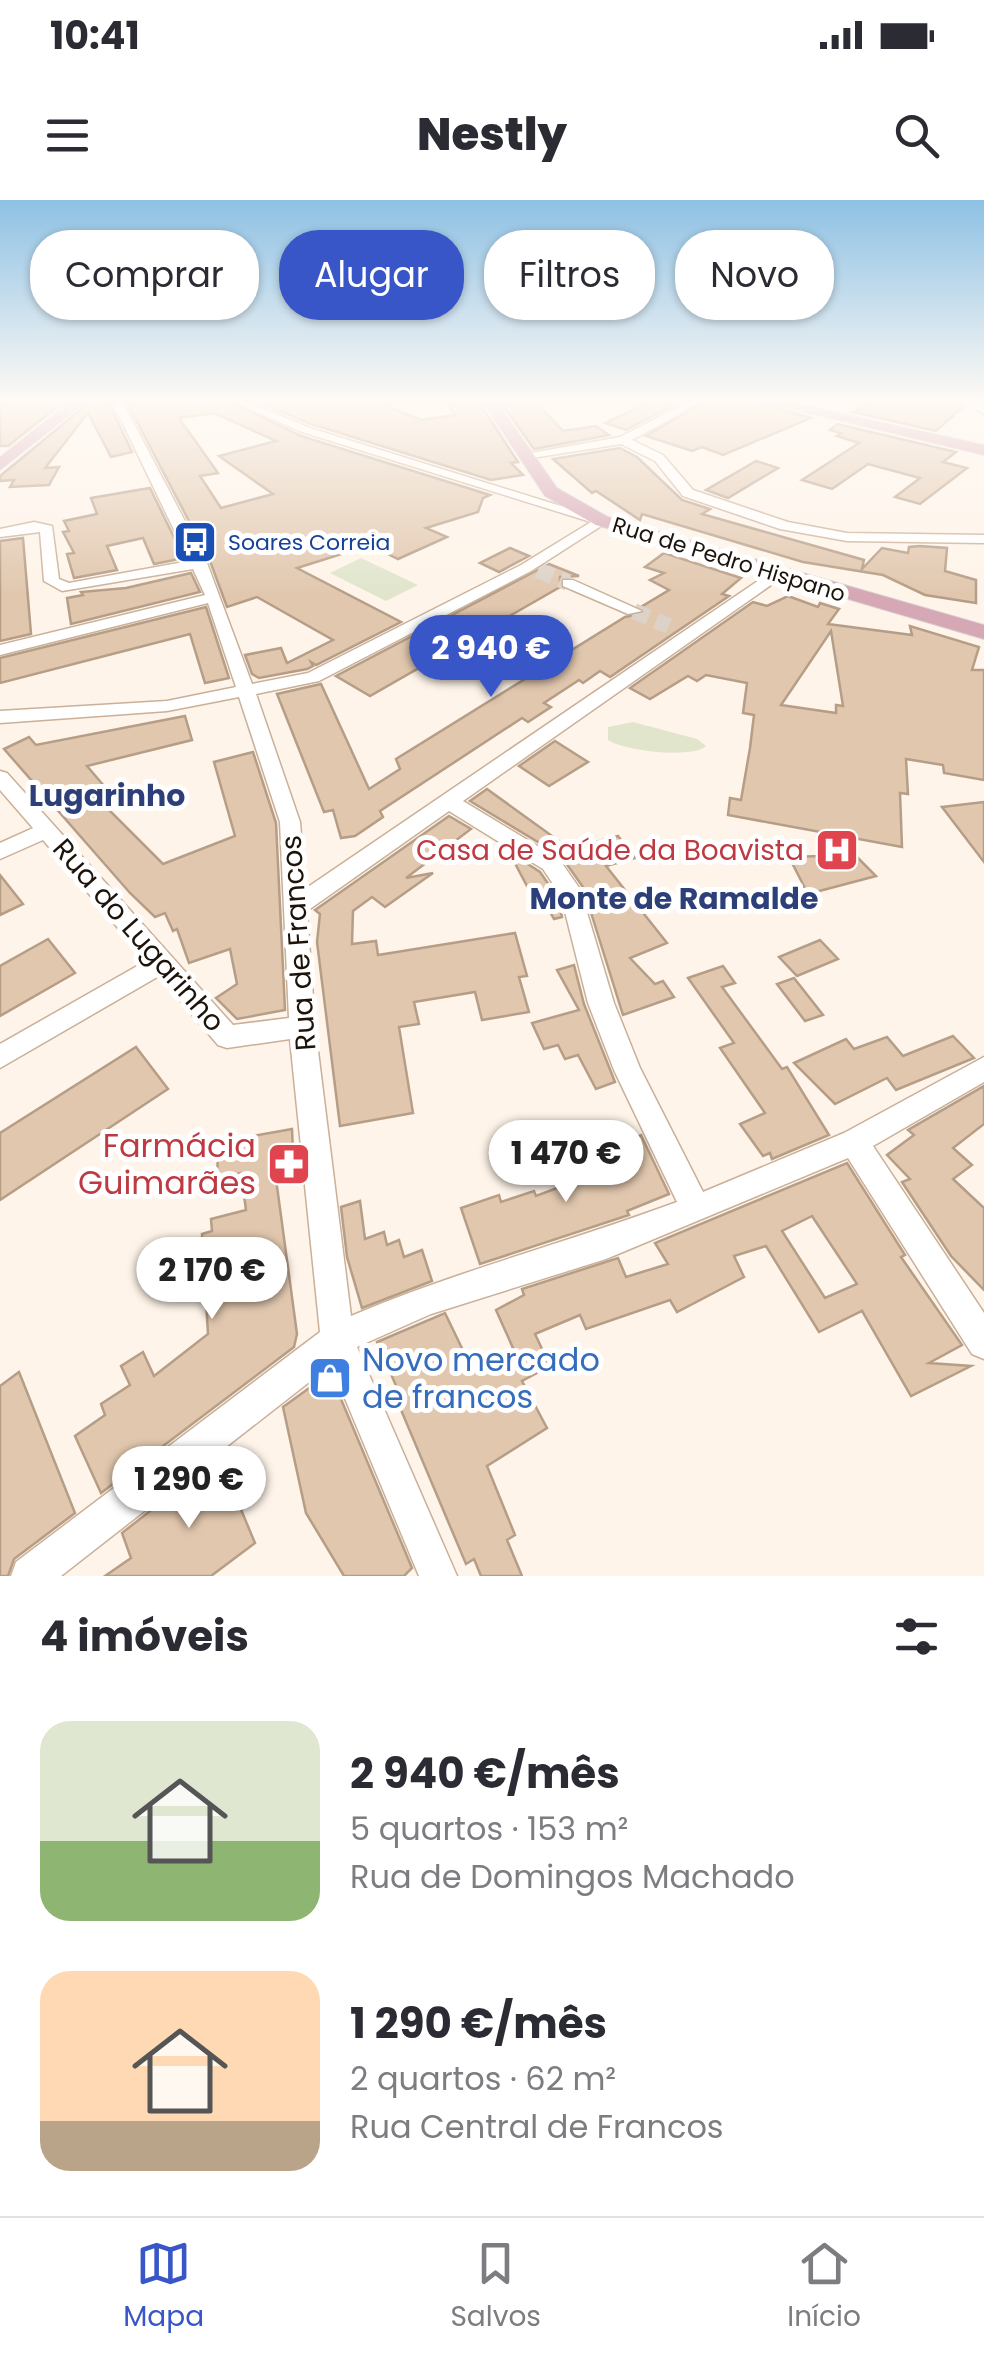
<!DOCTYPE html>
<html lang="pt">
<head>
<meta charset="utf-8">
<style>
  :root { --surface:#fff; --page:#f7f7f7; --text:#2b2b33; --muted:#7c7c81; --line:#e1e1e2; --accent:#3956c8 }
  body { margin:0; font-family:Poppins,sans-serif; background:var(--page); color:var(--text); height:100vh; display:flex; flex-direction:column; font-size:38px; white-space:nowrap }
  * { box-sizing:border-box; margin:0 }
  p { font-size:32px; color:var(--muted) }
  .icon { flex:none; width:55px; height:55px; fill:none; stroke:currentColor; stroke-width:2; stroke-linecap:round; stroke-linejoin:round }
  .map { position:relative; height:1376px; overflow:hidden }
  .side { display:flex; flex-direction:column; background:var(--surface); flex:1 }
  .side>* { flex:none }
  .banner { position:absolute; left:30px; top:30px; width:925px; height:90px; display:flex; gap:20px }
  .price { position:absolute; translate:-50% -85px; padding:0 22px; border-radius:35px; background:#fff; color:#222; font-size:32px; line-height:65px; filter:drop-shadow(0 2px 5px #0008) }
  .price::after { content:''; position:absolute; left:50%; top:60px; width:30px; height:22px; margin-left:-15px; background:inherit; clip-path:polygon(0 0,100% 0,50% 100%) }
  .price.on { background:var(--accent); color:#fff }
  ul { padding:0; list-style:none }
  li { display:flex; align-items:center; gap:30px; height:250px; padding:0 40px }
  li span { display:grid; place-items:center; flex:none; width:280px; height:200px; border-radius:30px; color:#555 }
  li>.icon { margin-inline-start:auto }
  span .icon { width:120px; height:120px; fill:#fffc; stroke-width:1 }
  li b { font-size:42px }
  h2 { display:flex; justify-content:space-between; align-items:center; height:120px; padding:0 40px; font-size:42px }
  .chip { padding:0 35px; border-radius:40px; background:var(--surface); box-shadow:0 2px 8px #0004; font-size:35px; line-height:90px }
  .chip.on { background:var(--accent); color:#fff }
  .status { display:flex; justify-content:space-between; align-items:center; height:70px; padding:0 50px; background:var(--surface); direction:ltr }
  .status svg { height:28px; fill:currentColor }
  header { display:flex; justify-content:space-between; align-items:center; height:130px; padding:0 40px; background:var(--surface); font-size:45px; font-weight:800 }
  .tabs { display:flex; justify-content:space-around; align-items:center; height:140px; border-top:2px solid var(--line); background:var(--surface); font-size:28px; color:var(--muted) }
  .tabs a { display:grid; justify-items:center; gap:5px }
  .tabs .on { color:var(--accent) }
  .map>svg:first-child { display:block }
</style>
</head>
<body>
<div class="status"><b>10:41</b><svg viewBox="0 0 49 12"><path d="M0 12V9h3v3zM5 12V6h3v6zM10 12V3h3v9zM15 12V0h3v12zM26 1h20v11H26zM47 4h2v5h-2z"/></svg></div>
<header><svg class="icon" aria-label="menu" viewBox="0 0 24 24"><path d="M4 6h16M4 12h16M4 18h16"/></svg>Nestly<svg class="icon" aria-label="search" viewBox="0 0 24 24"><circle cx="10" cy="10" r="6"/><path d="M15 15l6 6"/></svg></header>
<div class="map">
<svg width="984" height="1376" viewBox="0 0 984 1376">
  <rect width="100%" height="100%" fill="#fef4e9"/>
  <g fill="#e1e5cc">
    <polygon points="361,358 418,385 386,401 330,373"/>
    <path d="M633 522 697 539 706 546C693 559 624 551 608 540V527Z"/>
  </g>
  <g fill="#e1c7ae" stroke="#b69d86" stroke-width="2.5" fill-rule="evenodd">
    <polygon points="0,201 65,201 8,246 0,246"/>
    <polygon points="91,201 108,201 132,252 111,257 88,213 45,268 59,267 49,285 10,287 14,280 0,281 0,276"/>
    <path d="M126 201H228L301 236 490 295 483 298 478 312 426 328 447 337 398 359 370 345 297 368 401 422 316 465 311 462 313 466 307 469 259 478 252 474 245 455 281 448 287 463 333 440 257 397 227 407 210 361ZM214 213 276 241 219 256 273 294 221 308 200 276 218 273 179 218Z"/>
    <polygon points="255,201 387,201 391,208 421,220 455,215 446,202 478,201 518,262 511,263 523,275 491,280 311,224"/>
    <polygon points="500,201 535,201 563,231 596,226 609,235 534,249"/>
    <polygon points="652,201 682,201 626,230 605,223"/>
    <polygon points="706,201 754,201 811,218 723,255 702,247 692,251 646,236"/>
    <polygon points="876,201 960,201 964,206 936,231 853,212"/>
    <polygon points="837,224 956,252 943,262 967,268 920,304 895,297 920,278 868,264 832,289 802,280 859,243 837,236 841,233 830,230"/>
    <polygon points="620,248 637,257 682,300 710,309 702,314 864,360 862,369 882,348 908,353 909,347 920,346 947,348 945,371 976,380 976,403 925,395 883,375 803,362 642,314 640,320 596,291 592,293 553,259"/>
    <polygon points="756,261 778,268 728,298 706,290"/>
    <polygon points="150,288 184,358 154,364 143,338 107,346 117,370 74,378 67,354 74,353 63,332 69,331 64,321 97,314 91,298"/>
    <polygon points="23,338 31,434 0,441 0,341"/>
    <polygon points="510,348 529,356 499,372 480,363"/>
    <polygon points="664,353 741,378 722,394 729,396 610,477 600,471 583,483 579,480 544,503 551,507 528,522 522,518 380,611 383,617 355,636 341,638 333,610 324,612 277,494 321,484 369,589 400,569 396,559 625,417 645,413 641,407 669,390 650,380 664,373 645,367"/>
    <polygon points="549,364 579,376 560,377 560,387 370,496 336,476"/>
    <polygon points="191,373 200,392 71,424 67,398 83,395 81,392 126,388"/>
    <path d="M788 396 818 407 820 403 839 409 828 424 912 435 910 426 979 447 972 470H984V580L944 573 943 565 906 559 908 594 900 593 902 647 728 615 730 598 741 600 750 548 754 515 743 513 747 483 706 475 697 481 688 476 650 499 630 488 753 402 767 406ZM831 431 843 506 836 505V513L781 505Z"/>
    <polygon points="206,407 229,478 205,483 190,434 0,483 0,458"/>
    <polygon points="185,516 192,540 87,566 116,600 104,605 163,664 235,636 214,562 253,552 276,623 285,810 237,819 216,798 237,784 230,749 189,763 177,729 173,731 165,713 155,717 130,693 4,549 29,537 36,545"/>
    <polygon points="555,541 588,562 549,586 519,566"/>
    <polygon points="487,589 570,649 618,636 635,658 606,666 667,743 630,758 655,784 663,781 674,797 623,815 583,687 561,656 470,601"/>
    <polygon points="984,602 984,662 942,607"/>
    <polygon points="449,616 471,629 406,678 433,673 385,707 372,697 353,711 352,744 376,741 378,755 515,733 527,776 519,777 529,812 482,820 475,792 414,802 419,824 399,827 413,913 340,926 317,742 320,714 315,710"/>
    <polygon points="509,652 540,672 558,698 562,717 554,719 545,703 537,705"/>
    <polygon points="855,655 876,676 808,694 789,657"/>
    <polygon points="0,675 23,704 0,715"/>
    <polygon points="48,739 75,773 0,816 0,766"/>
    <polygon points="820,740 838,759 797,776 779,757"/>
    <polygon points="574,765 584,804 615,882 596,889 578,855 565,859 558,845 544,849 532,823 579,810 557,770"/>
    <polygon points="723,766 735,783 722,787 782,869 787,867 829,935 772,959 770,953 763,956 740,924 765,913 720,848 734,843 688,778"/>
    <polygon points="794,778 823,815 805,821 777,784"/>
    <polygon points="953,836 974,858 896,890 887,878 835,904 794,863 846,839 854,849 887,837 903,856"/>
    <polygon points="136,847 168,889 0,1000 0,933"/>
    <polygon points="984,886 984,924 953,948 972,965 953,979 984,1008 984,1090 951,1056 902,982 910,979 887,955 914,935 908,930"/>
    <polygon points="292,929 294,975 276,979 297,1134 294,1147 101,1293 75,1236 105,1215 101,1204 130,1185 121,1166 143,1152 154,1176 208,1134 202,1034 212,1031 211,1019 246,1010 241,973 217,978 218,953 243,948 242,938"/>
    <polygon points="641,935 669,994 627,1011 629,1015 480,1064 461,1008 499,995 501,1002 534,991 536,996 584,978 580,968 624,952 620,944"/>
    <path d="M847 963 905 1055 901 1057 962 1145 929 1163 971 1166 911 1196 862 1111 819 1132 766 1046 734 1056 744 1077 677 1112 670 1100 586 1129 580 1115 535 1134 550 1166 522 1181 547 1228 487 1266 515 1335 507 1340 522 1376H481L474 1359 466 1364 393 1191 397 1188 377 1142 445 1113 473 1171 513 1148 496 1110 524 1095 522 1089 618 1058 626 1077 668 1064 655 1043ZM812 1016 857 1084 825 1098 782 1031Z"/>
    <polygon points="360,1001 365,1039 384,1032 387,1045 399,1040 404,1057 422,1050 432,1081 362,1108 347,1057 341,1007"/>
    <polygon points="19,1172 75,1313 14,1359 8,1376 0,1376 0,1186"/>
    <polygon points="330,1173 412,1368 404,1376 344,1376 306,1313 283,1207"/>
    <polygon points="219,1257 255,1343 211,1376 105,1376 131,1358 122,1333"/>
  </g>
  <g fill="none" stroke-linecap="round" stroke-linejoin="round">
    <g stroke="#dcd2c8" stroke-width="16" stroke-dasharray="16 8" stroke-linecap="butt">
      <polyline points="538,370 568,383"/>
      <polyline points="634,411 669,426"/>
    </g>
    <g stroke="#cab098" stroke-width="3">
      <g id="minor">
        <path d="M112 201H122L207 363 252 484 308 473 521 365 591 322 302 232 231 201H245L310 228 609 321 531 371 319 481 256 494 300 622 305 689 771 372H781V378L463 601 559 659 580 689 614 803 640 868 703 992 844 933 984 857V882L873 946 984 1113V1159L972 1154 848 958 606 1059 431 1114 357 1147 457 1376H419L331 1165 61 1376H11L16 1362 320 1132 290 839 227 848 218 845 159 776 0 868V844L146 761 43 640 0 659V643L33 628 0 590V571L7 573 233 825 289 818 280 622 239 497 167 511 0 523V511L167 501 236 487 208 403 0 455V445L205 395 193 369 62 391 44 381 40 332 0 337V329L34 322 52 326 59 379 69 383 189 361ZM449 611 543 669 561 696 588 803 614 870 677 1002C569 1042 457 1071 351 1116L315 827 307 711Z"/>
        <polygon points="690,201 703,201 632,240 663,255 693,290 788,322 847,333 984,335 984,343 847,341 780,329 683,296 655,261 621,244 526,259 520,255 620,237"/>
        <polygon points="963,201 975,201 984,206 984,214"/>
        <polygon points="563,380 573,380 642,411 628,414 563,386"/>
      </g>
    </g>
    <g stroke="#d6d5d3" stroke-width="2">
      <g id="major">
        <polygon points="71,201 87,201 0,270 0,257"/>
        <polygon points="482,201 496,201 557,288 608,317 984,425 984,439 596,325 545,296"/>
        <polygon points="758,201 784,201 984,245 984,255"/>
      </g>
    </g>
    <use href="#minor" fill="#fff" fill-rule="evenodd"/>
    <use href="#major" fill="#d6a7b5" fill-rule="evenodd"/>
  </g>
  <linearGradient id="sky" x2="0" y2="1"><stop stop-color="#8ec1e4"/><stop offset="0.51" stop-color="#fffaf5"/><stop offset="1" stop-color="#fffaf5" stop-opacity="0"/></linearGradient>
  <rect width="984" height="394" fill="url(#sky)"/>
  <defs>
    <g id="bus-square" transform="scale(2.25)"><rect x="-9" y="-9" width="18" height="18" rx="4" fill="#1a4fb4" stroke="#fff"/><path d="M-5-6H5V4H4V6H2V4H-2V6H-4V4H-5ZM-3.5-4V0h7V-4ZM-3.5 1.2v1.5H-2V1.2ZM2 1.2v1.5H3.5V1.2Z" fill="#fff"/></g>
    <g id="hospital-square" transform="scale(2.25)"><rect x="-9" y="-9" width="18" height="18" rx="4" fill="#e0444e" stroke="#fff"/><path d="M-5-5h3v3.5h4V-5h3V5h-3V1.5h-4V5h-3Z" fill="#fff"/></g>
    <g id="pharmacy-square" transform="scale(2.25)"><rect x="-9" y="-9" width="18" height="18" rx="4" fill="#e0444e" stroke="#fff"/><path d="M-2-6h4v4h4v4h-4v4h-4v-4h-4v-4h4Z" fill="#fff"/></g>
    <g id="shop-square" transform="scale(2.25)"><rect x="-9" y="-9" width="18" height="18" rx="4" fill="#3f7fe0" stroke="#fff"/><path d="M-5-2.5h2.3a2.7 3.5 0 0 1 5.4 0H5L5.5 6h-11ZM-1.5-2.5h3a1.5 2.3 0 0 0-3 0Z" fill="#fff"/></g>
  </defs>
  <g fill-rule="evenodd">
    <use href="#bus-square" x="195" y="342"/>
    <use href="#hospital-square" x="837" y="650"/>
    <use href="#pharmacy-square" x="289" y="964"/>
    <use href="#shop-square" x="330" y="1178"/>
  </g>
  <g text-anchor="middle" stroke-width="10" stroke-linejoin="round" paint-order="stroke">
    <g font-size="22" fill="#164399" stroke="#fff" text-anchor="start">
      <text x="228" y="350">Soares Correia</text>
    </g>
    <g font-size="22" fill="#1c130a" stroke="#fff">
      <text transform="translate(729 359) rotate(17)" y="8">Rua de Pedro Hispano</text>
    </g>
    <g font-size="28" fill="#be3a42" stroke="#fff" text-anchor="end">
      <text x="804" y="660">Casa de Saúde da Boavista</text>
    </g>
    <g font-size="28" fill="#1c130a" stroke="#fff">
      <text transform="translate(139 735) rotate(49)" y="10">Rua do Lugarinho</text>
      <text transform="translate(298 743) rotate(-94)" y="10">Rua de Francos</text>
    </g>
    <g font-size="30" font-weight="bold" fill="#2d3f78" stroke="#fff">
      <text x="107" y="606">Lugarinho</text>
      <text x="674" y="709">Monte de Ramalde</text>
    </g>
    <g font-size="32" fill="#be3a42" stroke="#fff" text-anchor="end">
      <text x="256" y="957">Farmácia<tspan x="256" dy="37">Guimarães</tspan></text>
    </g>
    <g font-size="32" fill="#366cbe" stroke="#fff" text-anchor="start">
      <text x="362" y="1171">Novo mercado<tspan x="362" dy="37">de francos</tspan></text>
    </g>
  </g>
</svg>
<b class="price on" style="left:491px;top:500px">2 940 €</b>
<b class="price" style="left:566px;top:1005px">1 470 €</b>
<b class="price" style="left:212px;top:1122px">2 170 €</b>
<b class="price" style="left:189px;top:1331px">1 290 €</b>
<div class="banner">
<a class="chip">Comprar</a>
<a class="chip on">Alugar</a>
<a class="chip">Filtros</a>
<a class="chip">Novo</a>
</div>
</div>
<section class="side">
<h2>4 imóveis<svg class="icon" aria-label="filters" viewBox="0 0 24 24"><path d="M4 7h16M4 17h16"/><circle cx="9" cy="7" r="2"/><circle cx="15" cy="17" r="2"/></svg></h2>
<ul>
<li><span style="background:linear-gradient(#dfe7d0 60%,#8fb573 0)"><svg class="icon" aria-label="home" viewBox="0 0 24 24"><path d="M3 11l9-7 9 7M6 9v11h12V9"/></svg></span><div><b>2 940 €/mês</b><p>5 quartos · 153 m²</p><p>Rua de Domingos Machado</p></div></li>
<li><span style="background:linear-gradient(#ffd9b3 75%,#b9a48a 0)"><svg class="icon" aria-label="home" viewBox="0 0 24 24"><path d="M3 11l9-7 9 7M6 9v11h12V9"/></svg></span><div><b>1 290 €/mês</b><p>2 quartos · 62 m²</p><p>Rua Central de Francos</p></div></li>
</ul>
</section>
<nav class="tabs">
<a class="on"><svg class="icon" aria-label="map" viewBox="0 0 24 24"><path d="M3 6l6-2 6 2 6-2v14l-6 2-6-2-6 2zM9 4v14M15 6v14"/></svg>Mapa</a>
<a><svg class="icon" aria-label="saved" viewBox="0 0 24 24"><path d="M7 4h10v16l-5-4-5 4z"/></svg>Salvos</a>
<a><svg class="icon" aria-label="home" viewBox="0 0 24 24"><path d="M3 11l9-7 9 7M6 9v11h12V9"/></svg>Início</a>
</nav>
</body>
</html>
